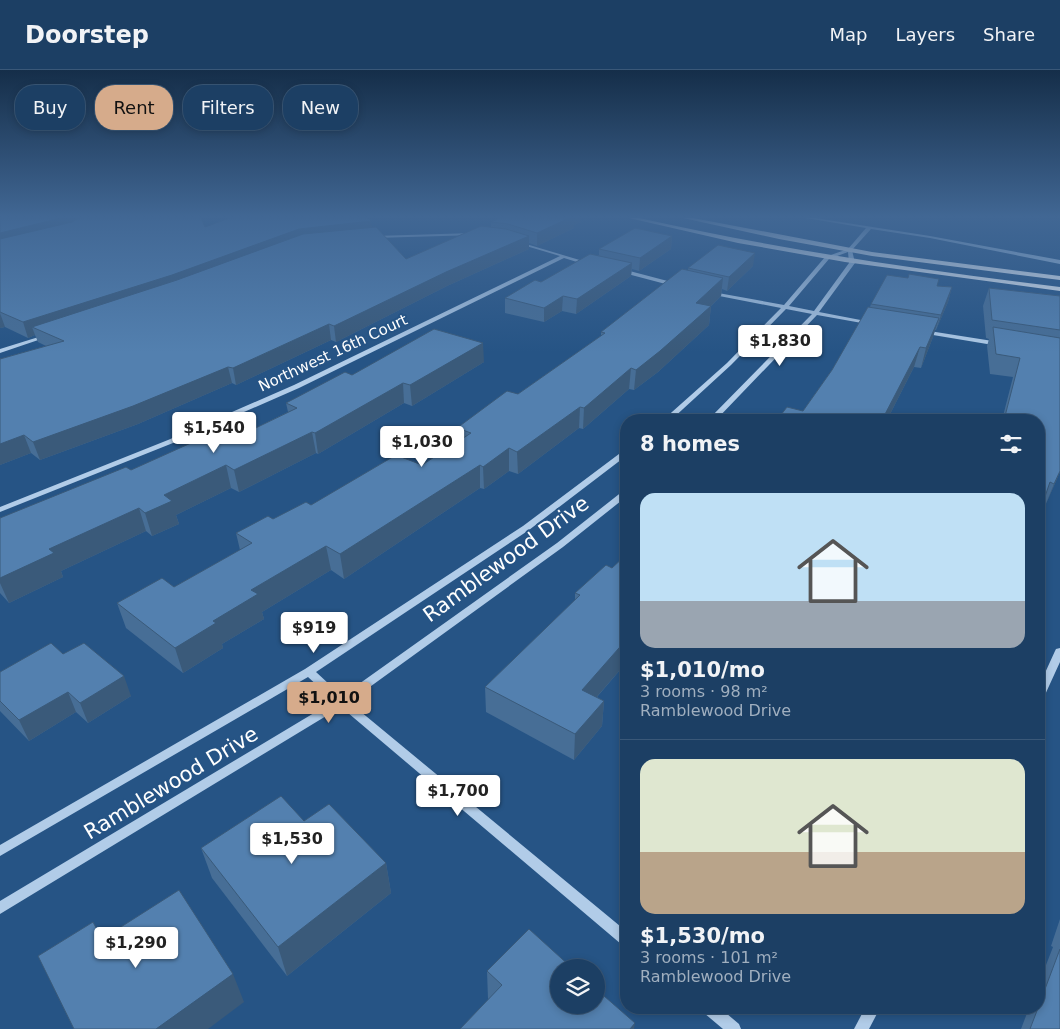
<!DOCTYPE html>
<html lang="en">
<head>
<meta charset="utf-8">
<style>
  :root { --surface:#1c3f64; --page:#294a6d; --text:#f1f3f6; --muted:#a0afbf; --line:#3a5878; --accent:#d6ab8b }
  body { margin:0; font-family:"DejaVu Sans",sans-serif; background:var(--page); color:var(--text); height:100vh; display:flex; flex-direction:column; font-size:19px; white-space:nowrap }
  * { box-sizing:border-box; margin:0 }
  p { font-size:16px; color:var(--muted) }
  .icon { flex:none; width:28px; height:28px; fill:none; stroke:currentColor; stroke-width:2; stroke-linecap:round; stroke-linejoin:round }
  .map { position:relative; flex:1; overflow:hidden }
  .drawer { position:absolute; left:620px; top:344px; width:425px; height:600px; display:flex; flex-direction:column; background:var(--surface); border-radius:20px; box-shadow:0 2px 8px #0003,0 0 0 1px var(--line) }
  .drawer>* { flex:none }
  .guide { position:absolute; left:15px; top:15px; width:475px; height:45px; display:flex; gap:10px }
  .tools { position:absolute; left:550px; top:889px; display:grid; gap:10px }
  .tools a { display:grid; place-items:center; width:55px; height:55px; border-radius:50%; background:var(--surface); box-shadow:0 2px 8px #0003,0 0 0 1px var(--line); font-size:25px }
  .price { position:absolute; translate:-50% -42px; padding:0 11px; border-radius:5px; background:#fff; color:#222; font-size:16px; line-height:32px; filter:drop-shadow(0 1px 2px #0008) }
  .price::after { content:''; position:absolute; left:50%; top:30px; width:15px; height:11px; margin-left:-8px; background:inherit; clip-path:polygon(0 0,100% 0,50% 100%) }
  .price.active { background:var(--accent); color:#111 }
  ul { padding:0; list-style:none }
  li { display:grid; align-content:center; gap:10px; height:265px; padding:0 20px }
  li+li { border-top:1px solid var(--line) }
  li span { display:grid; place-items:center; height:155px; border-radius:15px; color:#555 }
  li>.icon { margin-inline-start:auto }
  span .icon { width:90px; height:90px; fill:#fffc; stroke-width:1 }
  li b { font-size:21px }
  h2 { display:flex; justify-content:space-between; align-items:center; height:60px; padding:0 20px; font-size:21px }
  .tag { padding:0 18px; border-radius:20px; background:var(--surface); box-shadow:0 2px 8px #0003,0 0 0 1px var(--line); font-size:18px; line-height:45px }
  .tag.active { background:var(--accent); color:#111 }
  header { display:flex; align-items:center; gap:30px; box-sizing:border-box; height:70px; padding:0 25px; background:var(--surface); border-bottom:1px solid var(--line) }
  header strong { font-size:24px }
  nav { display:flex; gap:28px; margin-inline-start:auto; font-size:18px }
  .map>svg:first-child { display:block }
</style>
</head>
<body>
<header>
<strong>Doorstep</strong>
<nav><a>Map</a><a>Layers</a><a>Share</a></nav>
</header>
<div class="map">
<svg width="1060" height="959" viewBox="0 0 1060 959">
  <rect width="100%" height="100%" fill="#265485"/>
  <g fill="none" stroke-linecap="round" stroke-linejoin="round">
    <g fill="#b1cce8" fill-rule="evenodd">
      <path d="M806 148H815L930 166 1060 190V194L930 168 871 159 852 180 855 193 819 242 871 252 874 254 873 255 817 245 716 350H708L812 244 786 239 731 295 671 350H663L727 293 781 238 709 224 707 223V221L784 235 825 187 848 179 866 158ZM848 182 849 193 814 241 789 236 829 189Z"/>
      <polygon points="474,163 476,163 476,165 374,168 372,167 374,166"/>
      <polygon points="516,171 593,194 590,196 564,188 299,318 173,373 0,442 0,437 168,370 294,315 560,186 516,173"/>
      <polygon points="622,199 679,214 680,215 677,217 620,202 619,201"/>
      <polygon points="923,260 999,272 1002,274 999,276 921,263 920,262"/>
      <polygon points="45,265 50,266 0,283 0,279"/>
      <polygon points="623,381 626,381 626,386 529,460 316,602 342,626 557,473 623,421 626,421 626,427 563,477 349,632 626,861 626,875 621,874 341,637 0,844 0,831 334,631 308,607 0,786 0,775 305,599 523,456"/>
      <polygon points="1060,578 1060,592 1044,627 1043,630 1039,631 1039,616 1055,581 1056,579"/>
      <polygon points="702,938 720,938 739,954 741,959 723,959 704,943"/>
      <polygon points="865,938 880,938 869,959 854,959"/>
    </g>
    <g fill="#f3f8fe" fill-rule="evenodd">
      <path d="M629 148H639C778 179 919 200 1060 217V221L845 192 738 173Z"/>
      <polygon points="683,148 693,148 872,182 1060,206 1060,210 872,186 779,169"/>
    </g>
  </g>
  <g fill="#476e96">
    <polygon points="0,148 205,157 372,157 406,189 491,157 491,152 581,152 574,155 574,158 537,176 529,173 529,179 447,216 336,272 331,270 236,315 232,313 138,354 40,390 31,383 0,395 0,289 46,276 38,272 35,265 28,268 5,257 0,258"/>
    <polygon points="672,166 671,179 639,201 632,199 631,206 576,244 562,241 544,252 505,243 505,228 599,185 599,179"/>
    <polygon points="753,196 727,221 722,219 721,226 711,236 709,255 658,302 634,320 629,319 583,359 579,358 518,404 509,401 484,419 480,418 344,509 331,500 262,542 264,549 222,574 223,578 183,603 126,558 117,533 174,517 240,480 236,463 422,395 458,371 457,358 518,324 601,266 601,262 688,201 688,198"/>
    <polygon points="937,216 952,217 948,232 936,260 935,260 933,267 921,298 914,297 887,350 777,350 803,341 832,300 870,237 871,234"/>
    <polygon points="989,218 1060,226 1060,402 1045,436 1042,435 1039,350 1002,350 1013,307 990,304 987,276 989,269 986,268 983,236"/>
    <polygon points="484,292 412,336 404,333 318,384 316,383 239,422 231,418 176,445 179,454 152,466 146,461 61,501 63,507 9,533 0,523 0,448 131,400 237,367 288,342 286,333 352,305"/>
    <polygon points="626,485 626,593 597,627 604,631 602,656 574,690 486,642 485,617 575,530 575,523 612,498"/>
    <polygon points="63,584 131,626 88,653 76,642 29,671 0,641 0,602"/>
    <polygon points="201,778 386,793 391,823 287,906 212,808"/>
    <polygon points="1060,849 1060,959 1021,959 1029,938 1039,938 1039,913 1053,877 1051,876"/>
    <polygon points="572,898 488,929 487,901"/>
  </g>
  <g fill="#3a5a7a">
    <polygon points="61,148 90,148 0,178 0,163"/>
    <polygon points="569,148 581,148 581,152 574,155 574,158 537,176 537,163"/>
    <polygon points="371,151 373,164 32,257 35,265 28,268 23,252 299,159"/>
    <polygon points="529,166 529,179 447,216 336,272 334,256 446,202"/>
    <polygon points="672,166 671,179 639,201 640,188"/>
    <polygon points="755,183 753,196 727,221 729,207"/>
    <polygon points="632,193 631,206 576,244 577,229"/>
    <polygon points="723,208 721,226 705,242 711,236 709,255 658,302 634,320 636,300 696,233"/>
    <polygon points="952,217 948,232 936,260 941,245"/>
    <polygon points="563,226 562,241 544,252 544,238"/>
    <polygon points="0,243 5,257 0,258"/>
    <polygon points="939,248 933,267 921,298 926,278"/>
    <polygon points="329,254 331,270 236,315 233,298"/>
    <polygon points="483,273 484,292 412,336 410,315"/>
    <polygon points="920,277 914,297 887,350 882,350"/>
    <polygon points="228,297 232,313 138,354 40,390 33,372"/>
    <polygon points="631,298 629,319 583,359 584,338"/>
    <polygon points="403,313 404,333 318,384 315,363"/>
    <polygon points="580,337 579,358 518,404 517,382"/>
    <polygon points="312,362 316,383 239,422 234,400"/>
    <polygon points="24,365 31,383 0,395 0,374"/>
    <polygon points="509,378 509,401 484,419 483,397"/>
    <polygon points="226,395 231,418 176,445 179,454 152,466 145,443 164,425"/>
    <polygon points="480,395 480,418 344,509 340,484"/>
    <polygon points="1060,401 1060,402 1045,436 1054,414"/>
    <polygon points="139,438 146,461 61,501 63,507 9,533 0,513 0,508 49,479"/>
    <polygon points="326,476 331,500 262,542 264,549 222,574 223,578 183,603 175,578 213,551 251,520"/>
    <polygon points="626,570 626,593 581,645 582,620"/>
    <polygon points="124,606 131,626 88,653 80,633"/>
    <polygon points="68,622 76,642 29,671 19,650"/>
    <polygon points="604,631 602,656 574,690 575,664"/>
    <polygon points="386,793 391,823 287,906 278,877"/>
    <polygon points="233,904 244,932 208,959 156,959"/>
    <polygon points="635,953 634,959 630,959"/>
  </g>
  <g fill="#5380af" stroke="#3a5a7a">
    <polygon points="0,148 61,148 0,163"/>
    <polygon points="79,148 201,148 205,157 230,148 368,148 371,151 299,159 172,205 23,252 0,242 0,169 72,152"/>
    <polygon points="500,148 569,148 537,163 508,154 491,152"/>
    <polygon points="481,156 506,159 529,166 446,202 334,256 329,254 233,298 228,297 133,336 33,372 24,365 0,374 0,289 64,271 32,257 177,210 303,164 376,157 406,189"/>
    <polygon points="635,158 672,166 640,188 599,179"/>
    <polygon points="718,175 755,183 729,207 688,198"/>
    <polygon points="590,184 632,193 577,229 563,226 544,238 505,228 535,210 541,212"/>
    <polygon points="682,199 723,208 696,233 711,236 660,281 636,300 631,298 584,338 580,337 517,382 509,378 483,397 480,395 340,484 326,476 251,520 258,524 213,551 216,553 175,578 117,533 162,508 174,517 252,473 236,463 268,446 273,449 306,432 311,435 396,385 422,395 471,363 457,358 507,321 518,324 605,263 601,262"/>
    <polygon points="909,204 939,209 937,216 952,217 941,245 871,234 887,205 908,208"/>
    <polygon points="989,218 1060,226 1060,260 992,250"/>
    <polygon points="868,237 939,248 926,278 920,277 882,350 777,350 787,337 803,341 832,300"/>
    <polygon points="993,257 1060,268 1060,401 1054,414 1050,412 1039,444 1039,350 1004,350 1020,288 996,284"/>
    <polygon points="434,259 483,273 410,315 403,313 315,363 312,362 234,400 226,395 164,425 172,431 145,443 139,438 49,479 54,483 0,508 0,448 126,397 131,400 222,359 237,367 297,338 286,333 345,302 352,305"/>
    <polygon points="626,485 626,570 582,620 604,631 575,664 485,617 580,525 575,523 606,495 612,498"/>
    <polygon points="51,573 63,584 84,573 124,606 80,633 68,622 19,650 0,631 0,602"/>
    <polygon points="281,726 304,751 329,734 386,793 278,877 201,778"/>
    <polygon points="179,820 233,904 156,959 74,959 38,886 93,852 102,869"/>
    <polygon points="529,859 572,898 559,898 559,935 596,935 596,919 635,953 630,959 460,959 502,915 487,901"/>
    <polygon points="1060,879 1060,959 1030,959 1038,938 1039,938 1039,935"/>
  </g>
  <linearGradient id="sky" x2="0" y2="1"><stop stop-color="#152e49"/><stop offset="0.52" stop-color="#416794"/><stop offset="1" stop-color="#416794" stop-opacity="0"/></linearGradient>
  <rect width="1060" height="282" fill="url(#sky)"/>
  <g text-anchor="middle" stroke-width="4" stroke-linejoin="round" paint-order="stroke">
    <g font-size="15" fill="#fff" stroke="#265485">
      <text transform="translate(333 283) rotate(-25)" y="5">Northwest 16th Court</text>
    </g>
    <g font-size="21" fill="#fff" stroke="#265485">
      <text transform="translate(506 489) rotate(-36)" y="7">Ramblewood Drive</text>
      <text transform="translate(171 713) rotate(-31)" y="7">Ramblewood Drive</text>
    </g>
  </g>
</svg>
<div class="tools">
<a><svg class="icon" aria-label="layers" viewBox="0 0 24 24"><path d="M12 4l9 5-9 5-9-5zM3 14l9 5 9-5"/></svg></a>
</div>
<b class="price" style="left:780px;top:297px">$1,830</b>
<b class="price" style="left:214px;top:384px">$1,540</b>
<b class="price" style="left:422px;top:398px">$1,030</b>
<b class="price" style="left:314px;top:584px">$919</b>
<b class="price active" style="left:329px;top:654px">$1,010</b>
<b class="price" style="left:458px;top:747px">$1,700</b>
<b class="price" style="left:292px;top:795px">$1,530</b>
<b class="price" style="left:136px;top:899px">$1,290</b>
<div class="guide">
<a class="tag">Buy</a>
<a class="tag active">Rent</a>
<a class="tag">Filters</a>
<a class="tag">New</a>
</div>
<section class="drawer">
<h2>8 homes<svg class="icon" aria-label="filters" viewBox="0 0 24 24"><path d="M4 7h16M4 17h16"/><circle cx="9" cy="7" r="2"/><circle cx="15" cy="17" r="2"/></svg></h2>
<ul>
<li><span style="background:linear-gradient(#bfe0f5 70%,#9aa5b1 0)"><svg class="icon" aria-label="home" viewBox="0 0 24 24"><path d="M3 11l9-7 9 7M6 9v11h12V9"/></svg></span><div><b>$1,010/mo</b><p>3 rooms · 98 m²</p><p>Ramblewood Drive</p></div></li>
<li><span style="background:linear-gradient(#dfe7d0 60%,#b9a48a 0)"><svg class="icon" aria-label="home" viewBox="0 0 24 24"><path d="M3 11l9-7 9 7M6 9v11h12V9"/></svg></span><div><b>$1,530/mo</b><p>3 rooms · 101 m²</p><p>Ramblewood Drive</p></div></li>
</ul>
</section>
</div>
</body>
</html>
